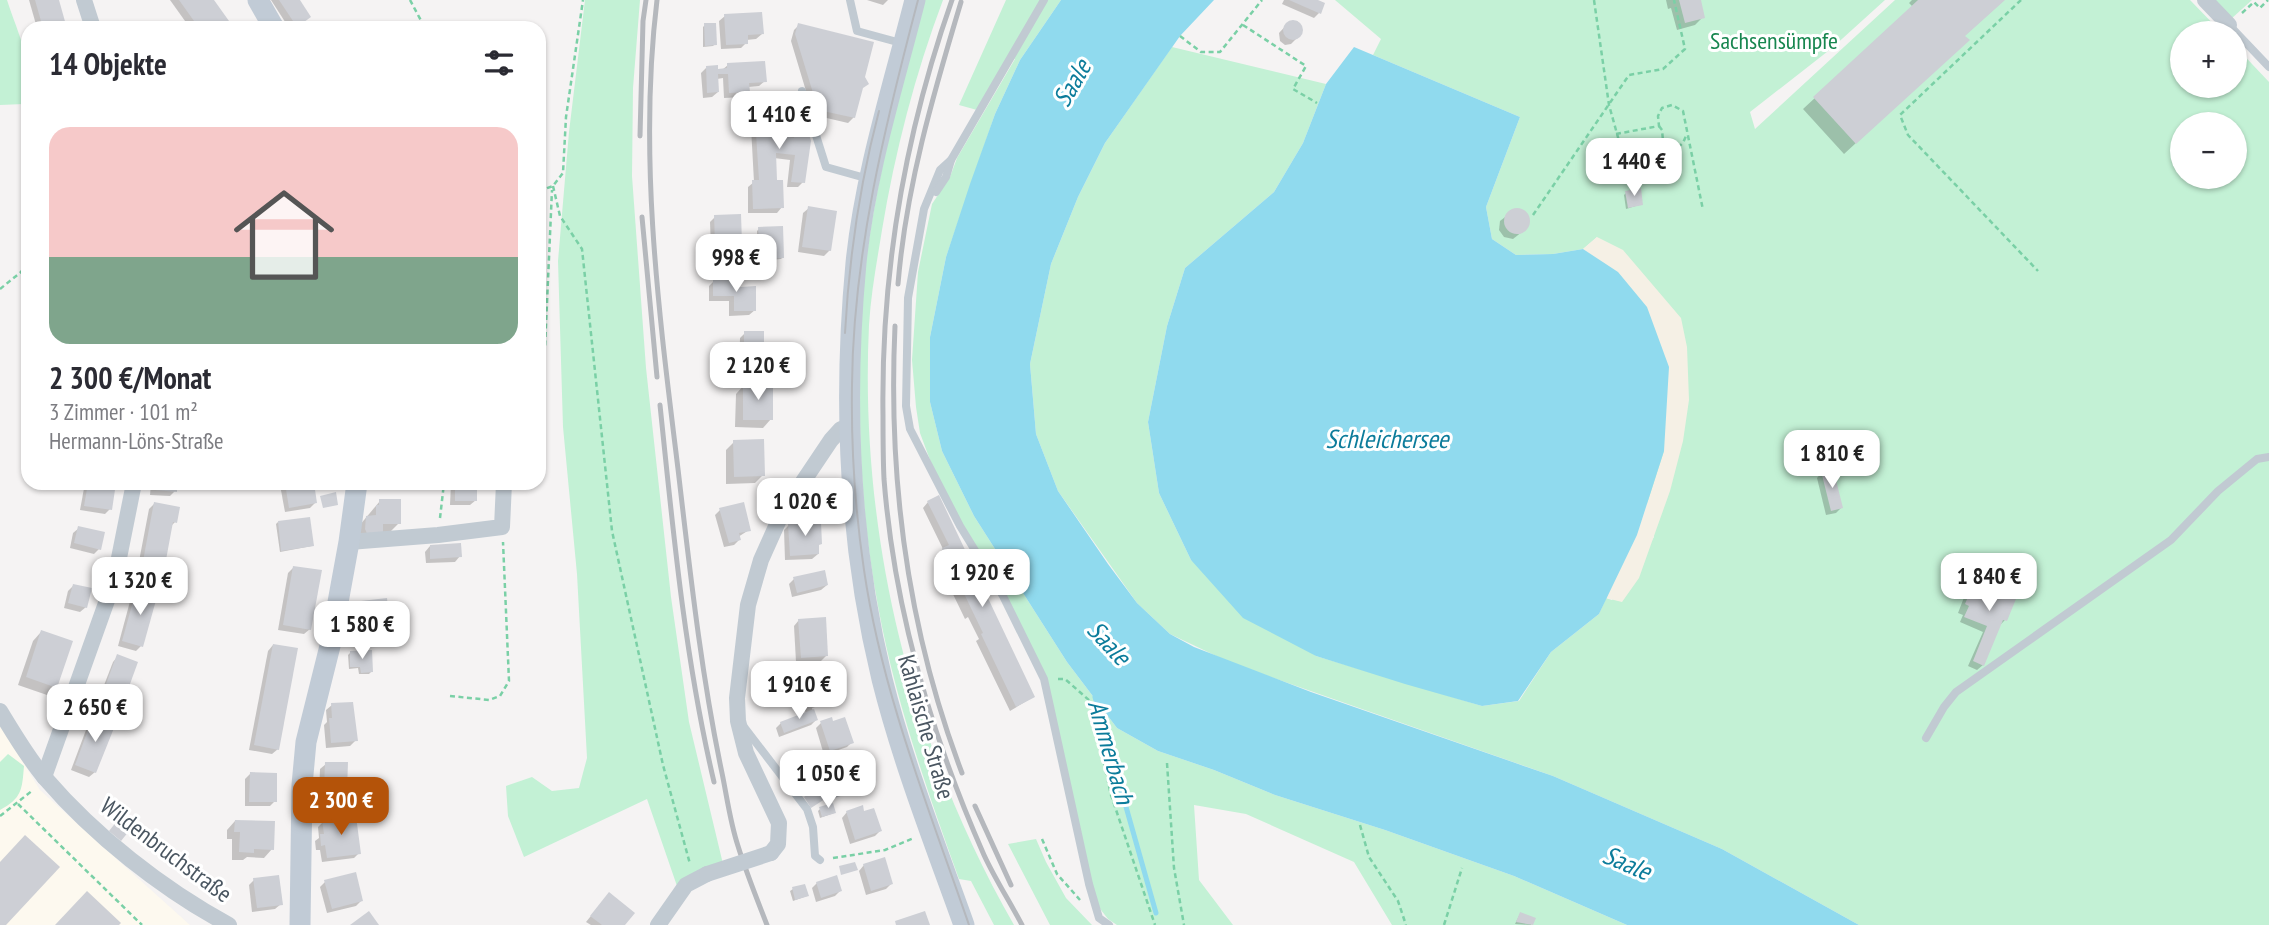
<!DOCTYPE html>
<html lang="de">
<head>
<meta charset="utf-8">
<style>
  :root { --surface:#fff; --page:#f2f2f3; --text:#2b2b33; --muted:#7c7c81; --line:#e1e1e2; --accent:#b45309 }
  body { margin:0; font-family:"PT Sans Narrow",sans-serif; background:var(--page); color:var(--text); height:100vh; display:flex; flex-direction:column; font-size:26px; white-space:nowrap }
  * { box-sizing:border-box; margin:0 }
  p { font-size:23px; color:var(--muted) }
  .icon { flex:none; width:38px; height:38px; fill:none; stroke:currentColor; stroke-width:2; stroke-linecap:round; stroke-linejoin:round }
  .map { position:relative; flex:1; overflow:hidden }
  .drawer { position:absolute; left:21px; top:21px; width:525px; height:469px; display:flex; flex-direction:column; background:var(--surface); border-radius:21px; box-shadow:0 2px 5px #0004 }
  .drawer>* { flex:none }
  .controls { position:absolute; left:2170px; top:21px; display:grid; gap:14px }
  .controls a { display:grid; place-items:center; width:77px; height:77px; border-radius:50%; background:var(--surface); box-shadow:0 2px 5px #0004; font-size:35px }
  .price { position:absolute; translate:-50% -60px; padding:0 16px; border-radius:14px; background:#fff; color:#222; font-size:23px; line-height:46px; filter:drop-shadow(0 2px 4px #0008) }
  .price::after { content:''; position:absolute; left:50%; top:42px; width:21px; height:16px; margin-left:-10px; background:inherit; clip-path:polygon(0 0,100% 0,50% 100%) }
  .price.on { background:var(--accent); color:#fff }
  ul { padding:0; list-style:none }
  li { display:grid; align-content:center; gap:14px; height:371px; padding:0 28px }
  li+li { border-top:2px solid var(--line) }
  li span { display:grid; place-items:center; height:217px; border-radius:21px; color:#555 }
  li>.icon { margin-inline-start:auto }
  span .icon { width:126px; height:126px; fill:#fffc; stroke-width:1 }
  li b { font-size:30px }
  h2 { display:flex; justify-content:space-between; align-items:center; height:84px; padding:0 28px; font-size:30px }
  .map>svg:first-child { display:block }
</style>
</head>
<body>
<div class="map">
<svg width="2269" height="925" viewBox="0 0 2269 925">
  <rect width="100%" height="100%" fill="#f5f3f3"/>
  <polygon fill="#fdf9ef" points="0,724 40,790 190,925 0,925"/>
  <g fill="#c3f1d5" fill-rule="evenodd">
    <path d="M0 0H7C17 32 38 71 24 104L0 105Z"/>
    <polygon points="585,0 640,0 633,88 632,176 646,368 671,597 689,722 723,864 677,886 647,799 524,857 508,816 506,786 532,777 552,791 579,788 587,758 577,574 563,427 558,261 569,132"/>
    <path d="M922 0H943C915 74 895 152 882 230 877 261 871 293 869 325 859 533 910 744 1014 925H994L971 881 959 879C927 790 895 700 878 606 864 533 859 459 860 385 860 359 859 332 861 306 870 201 897 101 922 0Z"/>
    <polygon points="1006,0 1061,0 1020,60 995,114 946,257 930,337 930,402 942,451 974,516 1067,662 1117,728 1158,751 1214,770 1275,795 1385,830 1514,876 1627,925 1392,925 1354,862 1246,814 1194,805 1199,880 1233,925 1117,925 1108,919 1094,901 1044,679 939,484 920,433 916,407 912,360 918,272 932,204 950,177 957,158 1015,59 1009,56 977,110 959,105"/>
    <path d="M1335 0H1885L1832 48 1750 112 1755 129 1895 0H2190L2222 33H2182V86H2235V46L2269 82V925H1859L1722 849 1553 776 1231 663 1170 634 1137 603 1058 491 1036 434 1030 364 1051 264 1078 197 1105 143 1172 47 1326 84 1303 143 1274 192 1185 268 1167 326 1148 422 1159 493 1191 560 1316 656 1482 706 1519 701 1551 652 1599 614 1606 598 1612 600 1654 537 1597 237 1583 249 1553 254 1516 255 1492 239 1486 207 1520 117 1373 55 1381 39ZM2182 124H2235V177H2182Z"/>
    <polygon points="2215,0 2252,0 2231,19"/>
    <path d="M8 754 24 766C22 790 22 798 0 810V762Z"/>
    <polygon points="1036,839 1046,862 1066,898 1092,925 1050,925 1008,844"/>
  </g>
  <polygon fill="#f5f0e5" points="1597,237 1623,250 1681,318 1687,347 1689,400 1683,441 1670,491 1639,578 1622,602 1606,598 1637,535 1664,451 1618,273 1583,249"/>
  <g fill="#90daee">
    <polygon points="1061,0 1214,0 1180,36 1105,143 1078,197 1051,264 1030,364 1036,434 1058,491 1108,564 1137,603 1170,634 1194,647 1311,692 1553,776 1722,849 1859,925 1627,925 1514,876 1385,830 1275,795 1214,770 1158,751 1117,728 1067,662 974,516 942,451 930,402 930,337 946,257 970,184 995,114 1020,60"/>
    <polygon points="1354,47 1520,117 1486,207 1492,239 1516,255 1553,254 1583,249 1618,272 1647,307 1669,367 1664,451 1637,535 1599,614 1551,652 1518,701 1482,706 1405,684 1316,656 1243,618 1191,560 1159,493 1148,422 1167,326 1185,268 1274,192 1303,143 1326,84"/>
  </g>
  <g fill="#0003" fill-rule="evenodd">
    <polygon points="29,0 57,0 65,25 61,28 37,28"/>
    <polygon points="170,0 212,0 219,28 190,28"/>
    <polygon points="271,0 298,0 303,22 295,28 289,28"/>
    <polygon points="867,0 888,0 883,5"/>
    <polygon points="1284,0 1313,0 1319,13 1314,18 1282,4"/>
    <polygon points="1666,0 1699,0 1703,17 1695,25 1677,30 1671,8 1668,9"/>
    <polygon points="1912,0 2004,0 1964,36 1956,51 1844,154 1803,109 1913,7 1909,3"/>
    <polygon points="725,16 762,34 756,39 746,40 746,43 741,48 721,49 719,21"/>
    <polygon points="1290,21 1297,21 1301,26 1301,34 1291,44 1285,45 1280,41 1279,33"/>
    <polygon points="705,25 715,44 713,46 703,47 703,27"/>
    <polygon points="799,25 860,90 854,117 848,123 818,116 819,113 812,111 791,41 794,30"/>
    <polygon points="728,65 765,81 759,86 748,87 748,91 743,97 724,98 723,78 717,79 718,92 712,97 703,98 701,73 706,68 722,70"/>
    <path d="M795 94 803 182 798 187H787L790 160 774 158 776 181 782 207 777 213H748V187L754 182 750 109 755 104 773 123 783 122 777 101 782 96ZM782 123H783L788 138 783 137Z"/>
    <polygon points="1626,193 1642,204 1626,209 1624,195"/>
    <polygon points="809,208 830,250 824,256 798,252 803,213"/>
    <polygon points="1514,210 1523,211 1528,219 1527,228 1513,239 1504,237 1499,230 1500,221"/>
    <polygon points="715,217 740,243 734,248 711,249 710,222"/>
    <polygon points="759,229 783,257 781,259 758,261 757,231"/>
    <polygon points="714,281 755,310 749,315 729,316 729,301 709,301 709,286"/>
    <polygon points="745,333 762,357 770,363 765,368 748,370 748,368 739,368 740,338"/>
    <polygon points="744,385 771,419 763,428 735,427 736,394"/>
    <polygon points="28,403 28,427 25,427 24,407"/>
    <polygon points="734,442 763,475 755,483 726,484 726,450"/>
    <polygon points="1822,472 1841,508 1836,513 1826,515 1817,478"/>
    <polygon points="85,483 114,483 110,509 105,514 80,510"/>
    <polygon points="151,483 175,483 175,491 170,496 150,495"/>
    <polygon points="282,483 312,483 316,502 310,508 285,512 280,485"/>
    <polygon points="451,483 476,483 476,500 470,505 450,505"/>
    <polygon points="380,501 399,523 391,531 361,545 359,526"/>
    <polygon points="928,502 1033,697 1010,711 976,641 979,639 968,617 965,619 935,557 943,549 923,508"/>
    <polygon points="154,504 175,522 170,527 161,576 156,581 136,577 149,509"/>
    <polygon points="720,510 749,530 738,537 739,540 734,545 724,547 715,515"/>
    <polygon points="278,522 312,546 280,552 276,524"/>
    <polygon points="789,525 817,546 818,554 812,559 785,560 784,530"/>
    <polygon points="79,528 99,549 94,554 70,548 73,533"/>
    <polygon points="430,546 460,556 455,562 426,563 425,552"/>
    <polygon points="293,568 310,629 304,634 278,630 288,573"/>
    <polygon points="794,579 827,585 821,590 792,597 789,584"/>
    <polygon points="1977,579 2005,620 1998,627 1983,665 1977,670 1968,666 1983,632 1960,622 1963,615 1958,613 1968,587"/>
    <polygon points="73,586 86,607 80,612 64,608 68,591"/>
    <polygon points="138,589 141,646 136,651 118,646 132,594"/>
    <polygon points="362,603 389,628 372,645 348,647 345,619"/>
    <polygon points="799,620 826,656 821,661 796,662 794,626"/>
    <polygon points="41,632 56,687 47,695 18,685 33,641"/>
    <polygon points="273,645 278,749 272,754 249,750 268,651"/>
    <polygon points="350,653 371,672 369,674 359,674 358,668 349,669 348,655"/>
    <polygon points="118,656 118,713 112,718 94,711 113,662"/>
    <polygon points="803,684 835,697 830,702 812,708 816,720 811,725 779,737 776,728 781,723 806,714 798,690"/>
    <polygon points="332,705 356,740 350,746 326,748 324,725 327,722 326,710"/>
    <polygon points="95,716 95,772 89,777 71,770 89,722"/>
    <polygon points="821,723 852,742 847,747 824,755 816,728"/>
    <polygon points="326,764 346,790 340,795 319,794 320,769"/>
    <polygon points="836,768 865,782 860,787 829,800 825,789 834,784 830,773"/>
    <polygon points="250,774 275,801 270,806 245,806 245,779"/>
    <polygon points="820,809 834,813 820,818 818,811"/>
    <polygon points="847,812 863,813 880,831 875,836 850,844 842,818"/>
    <polygon points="235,821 272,849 264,858 247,857 243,860 232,860 232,839 227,839 227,830"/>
    <polygon points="323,822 359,853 354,858 322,862 320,850 316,850 315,841 319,838 318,827"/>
    <polygon points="864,865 891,884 886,889 866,895 859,871"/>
    <polygon points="254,880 281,904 275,909 252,912 249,885"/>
    <polygon points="325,882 361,901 356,906 327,913 320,887"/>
    <polygon points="817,883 840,891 835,896 816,902 812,888"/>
    <polygon points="793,889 807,896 793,901 790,891"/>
    <polygon points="604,900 623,925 591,925 586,922"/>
    <polygon points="1520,914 1533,919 1531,925 1515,924"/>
  </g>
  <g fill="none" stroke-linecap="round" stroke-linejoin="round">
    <polyline stroke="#90daee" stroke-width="5" points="1095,697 1156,913"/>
  </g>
  <g fill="#cdcfd5">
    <polygon points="35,0 59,0 66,25 43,28"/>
    <polygon points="179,0 214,0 229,21 219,28 199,28"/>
    <polygon points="279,0 300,0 311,17 297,27"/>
    <polygon points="1289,0 1318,0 1325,3 1321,14"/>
    <polygon points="1679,0 1701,0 1705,18 1685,23"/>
    <polygon points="1918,0 2005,0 1965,36 1970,40 1856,144 1813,97"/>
    <polygon points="762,12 764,34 748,35 748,44 726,45 724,14"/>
    <circle cx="1293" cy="30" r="10"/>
    <polygon points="138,22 140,28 118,28 118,27"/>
    <polygon points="704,23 716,23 717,45 705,46"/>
    <polygon points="798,23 874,42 865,77 869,84 863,88 855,118 823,111 823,108 817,106 795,34"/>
    <polygon points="765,61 767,82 749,83 750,92 729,93 728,74 718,74 719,92 707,93 706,66 718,65 718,69 727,68 727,63"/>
    <polygon points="796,92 811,141 805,183 791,182 795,155 776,153 777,180 783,180 784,208 753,209 752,180 759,180 754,102 772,100 774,121 783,121 785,136 794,138 781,94"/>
    <polygon points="1641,188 1643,205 1628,208 1625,191"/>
    <polygon points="808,206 837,211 831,251 802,247"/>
    <circle cx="1517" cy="221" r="13"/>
    <polygon points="741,214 742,243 715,244 714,215"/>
    <polygon points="783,226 784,258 760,259 758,227"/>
    <polygon points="713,279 740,279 740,287 756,286 756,311 734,311 734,296 713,296"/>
    <polygon points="744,331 764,331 764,356 772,356 772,363 760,363 760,366 744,363"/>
    <rect x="743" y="384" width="30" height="36"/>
    <polygon points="764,439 765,476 734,477 733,440"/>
    <polygon points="1833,468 1843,508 1831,511 1821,471"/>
    <polygon points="88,483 116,483 112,510 84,506"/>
    <polygon points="155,483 177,483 177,492 155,490"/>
    <polygon points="285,483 314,483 317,503 289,508"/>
    <rect x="455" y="483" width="22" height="18"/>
    <polygon points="336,492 338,505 323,508 320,496"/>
    <polygon points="939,495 1035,697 1016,707 981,634 983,633 942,548 949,545 927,501"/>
    <polygon points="379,499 401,499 401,524 383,524 383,538 369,538 365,529 366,516 376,515 376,505 379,505"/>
    <polygon points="154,502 180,507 177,523 173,522 163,576 141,572"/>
    <polygon points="744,502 751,531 739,533 741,540 729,543 719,508"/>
    <polygon points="310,517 314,546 281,551 278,521"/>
    <polygon points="821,522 822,544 819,545 819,554 790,556 788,523"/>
    <polygon points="78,526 105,532 101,550 74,543"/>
    <polygon points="461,543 462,557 430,559 430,545"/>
    <polygon points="293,566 322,570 311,630 283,625"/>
    <polygon points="825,570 828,585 797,593 793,577"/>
    <polygon points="1976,577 2018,594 2007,621 2003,620 1984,666 1973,661 1987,626 1964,617 1969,606 1965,604"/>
    <polygon points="73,584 92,588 87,608 68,603"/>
    <polygon points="137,587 158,593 143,647 122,641"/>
    <polygon points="387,598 390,629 364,632 361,601"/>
    <polygon points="826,617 828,656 801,658 798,619"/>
    <polygon points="41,630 73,641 57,688 26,677"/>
    <polygon points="273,644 298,648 279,750 254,745"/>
    <polygon points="372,650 373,672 361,673 360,667 350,667 350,651"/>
    <polygon points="117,654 138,662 119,714 98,706"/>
    <polygon points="829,674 837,697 811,707 802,683"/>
    <polygon points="353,702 358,741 331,743 329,718 332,718 331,703"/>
    <polygon points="814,709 818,720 784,733 780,722"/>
    <polygon points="94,714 116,723 96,773 75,765"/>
    <polygon points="832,717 833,721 845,717 854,743 830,751 820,721"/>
    <polygon points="859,758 867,782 845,790 846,794 832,799 827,785 840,781 835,766"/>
    <polygon points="325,762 348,762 347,790 324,790"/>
    <polygon points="250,772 277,773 277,802 249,802"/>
    <polygon points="818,788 825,799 811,808 804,797"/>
    <polygon points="833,803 836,813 822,817 819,807"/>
    <polygon points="863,805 864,811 874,808 882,831 855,840 846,811"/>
    <polygon points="121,816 133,826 121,841 109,831"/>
    <polygon points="356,816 361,854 327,858 325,845 321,846 320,834 324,834 322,820"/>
    <polygon points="235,820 275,821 274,850 254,849 254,853 239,852 240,832 234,832"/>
    <polygon points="25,835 60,867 6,925 0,925 0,862"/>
    <polygon points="885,857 893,884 871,891 863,864"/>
    <polygon points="855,862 858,870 841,875 839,866"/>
    <polygon points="356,872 363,901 332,909 324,880"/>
    <polygon points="279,875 283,905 257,908 253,878"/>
    <polygon points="837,875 842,891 821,898 816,882"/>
    <polygon points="805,884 809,896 795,900 792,887"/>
    <polygon points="87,891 121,923 119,925 55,925"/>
    <polygon points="609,892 635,913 625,925 602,925 590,916"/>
    <polygon points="369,911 379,925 350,925"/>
    <polygon points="925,911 930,925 896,925 895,921"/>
    <polygon points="1520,912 1536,918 1533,925 1516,922"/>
  </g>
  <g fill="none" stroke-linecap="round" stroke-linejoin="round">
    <g stroke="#7ad0a6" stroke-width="2.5" stroke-dasharray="5 3.5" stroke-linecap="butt">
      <polyline points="410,0 425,28"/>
      <polyline points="1594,0 1609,105 1626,166"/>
      <polyline points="2021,0 1900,115 1908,135 2038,271"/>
      <polyline points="2242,13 2254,2 2260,8 2268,0"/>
      <polyline points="1243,25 1306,66 1293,89 1317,103"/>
      <polyline points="1180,36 1201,52 1220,52 1262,0"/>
      <polyline points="1659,126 1662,130 1663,141 1668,147 1677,148 1683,143 1686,136"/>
      <polyline points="1616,134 1659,126 1658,116 1662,108 1672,105 1683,111 1703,210"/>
      <polyline points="553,186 560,216 582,249 612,531 663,765 690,864"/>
      <polyline points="539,191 553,186 563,173 566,117 583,0"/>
      <polyline points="1533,215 1629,75 1663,69 1685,49 1674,0"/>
      <polyline points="0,289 21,272 28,262"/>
      <polyline points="539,348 545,348 552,190"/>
      <polyline points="440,518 444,483"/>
      <polyline points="1058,679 1065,679 1090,701 1111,795 1155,925"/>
      <polyline points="450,696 489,700 500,696 509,681 503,542"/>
      <polyline points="1167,763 1174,868 1184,925"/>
      <polyline points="18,804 142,925"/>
      <polyline points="0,816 33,790"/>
      <polyline points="1360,825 1369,857 1398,901 1406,925"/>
      <polyline points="1042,839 1057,874 1080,900"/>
      <polyline points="833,858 885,850 914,838"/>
      <polyline points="1444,925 1462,868"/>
    </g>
    <g stroke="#c1cad2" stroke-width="8">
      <polyline points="850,0 857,31 901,43"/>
      <polyline points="2229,25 2269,67"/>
      <polyline points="802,91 826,167 869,179"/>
      <polyline points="951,160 940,170 924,209 908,298 906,406 910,429 960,526 1003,596 1044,679 1089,884 1099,918 1109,925"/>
      <polyline points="936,192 946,177 951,160 1044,0"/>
      <polyline points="744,727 807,809 813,827 815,856 820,860"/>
      <polyline points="1926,738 1944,707 1956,692 2171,540 2218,491 2257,459 2269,457"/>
    </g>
    <g stroke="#c1cad2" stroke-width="16">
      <polyline points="84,0 93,28"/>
      <polyline points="2205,0 2229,25"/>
      <polyline points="349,542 438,535 502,527 504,483"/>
      <path d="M0 711C14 734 28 758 45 778 94 835 162 889 229 925"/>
      <polyline points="44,777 115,578 134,483"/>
      <polyline points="771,853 778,844 779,823 746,753 738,721 737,698 748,605 761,560 782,513 831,440 841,429 849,427"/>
      <polyline points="658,925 686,885 707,874"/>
    </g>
    <g stroke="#c1cbd6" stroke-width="21">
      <polyline points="258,0 274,28"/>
      <path d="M915 0C893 87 865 174 856 263 843 402 849 543 882 679 903 763 935 844 964 925"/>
      <polyline points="300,925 302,785 306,742 330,646 349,542 357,483"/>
    </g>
    <g stroke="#b5b8bd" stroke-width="2">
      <path d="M918 0C885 125 853 255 852 385 851 447 855 509 864 570 882 693 929 809 969 925"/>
      <path d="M845 333C849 258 860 183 879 111"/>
    </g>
    <g stroke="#b5b8bd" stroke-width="5">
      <path d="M657 0C638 156 659 314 678 469 690 571 701 673 722 773 727 797 730 822 738 846 746 872 757 899 767 925"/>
      <path d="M952 0C904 136 881 271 883 415 883 436 883 458 884 479 894 608 932 737 984 855 995 879 1010 902 1022 925"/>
      <polyline points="640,136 643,21 646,0"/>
      <polyline points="642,217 657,377"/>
      <path d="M898 284C906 187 933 95 961 2"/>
      <path d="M895 326C888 478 908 631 962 773"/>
      <path d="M660 405C673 531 685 659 714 782"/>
      <polyline points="975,806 1011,885"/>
    </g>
    <polyline stroke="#c1cad2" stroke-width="16" points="707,874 771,853"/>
  </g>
  <g text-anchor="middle" stroke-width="6" stroke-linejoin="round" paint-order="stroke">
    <g font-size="24" fill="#17864f" stroke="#fff">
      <text x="1774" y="49">Sachsensümpfe</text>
    </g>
    <g font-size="24" fill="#4a5661" stroke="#fff">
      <text transform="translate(926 727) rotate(74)" y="8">Kahlaische Straße</text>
      <text transform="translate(166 850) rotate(37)" y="8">Wildenbruchstraße</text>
    </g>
    <g font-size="26" font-style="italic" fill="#0c7c9b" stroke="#fff">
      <text transform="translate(1072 83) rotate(-60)" y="9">Saale</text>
      <text x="1387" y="448">Schleichersee</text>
      <text transform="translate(1109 643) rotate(47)" y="9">Saale</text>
      <text transform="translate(1111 752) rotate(74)" y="9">Ammerbach</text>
      <text transform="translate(1627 863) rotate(23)" y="9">Saale</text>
    </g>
  </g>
</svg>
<div class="controls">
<a>+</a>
<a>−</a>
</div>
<b class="price" style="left:779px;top:151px">1 410 €</b>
<b class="price" style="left:1634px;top:198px">1 440 €</b>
<b class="price" style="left:736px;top:294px">998 €</b>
<b class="price" style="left:758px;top:402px">2 120 €</b>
<b class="price" style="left:1832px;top:490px">1 810 €</b>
<b class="price" style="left:805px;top:538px">1 020 €</b>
<b class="price" style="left:982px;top:609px">1 920 €</b>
<b class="price" style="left:1989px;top:613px">1 840 €</b>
<b class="price" style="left:140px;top:617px">1 320 €</b>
<b class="price" style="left:362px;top:661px">1 580 €</b>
<b class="price" style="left:799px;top:721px">1 910 €</b>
<b class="price" style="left:95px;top:744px">2 650 €</b>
<b class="price" style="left:828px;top:810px">1 050 €</b>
<b class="price on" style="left:341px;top:837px">2 300 €</b>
<section class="drawer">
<h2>14 Objekte<svg class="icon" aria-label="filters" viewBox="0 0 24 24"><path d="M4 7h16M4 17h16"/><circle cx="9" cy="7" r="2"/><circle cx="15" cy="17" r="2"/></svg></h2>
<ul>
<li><span style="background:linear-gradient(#f6c9c9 60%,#7fa58c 0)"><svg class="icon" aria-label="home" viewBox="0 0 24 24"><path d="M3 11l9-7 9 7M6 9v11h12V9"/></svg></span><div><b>2 300 €/Monat</b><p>3 Zimmer · 101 m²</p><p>Hermann-Löns-Straße</p></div></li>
</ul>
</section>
</div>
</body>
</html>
